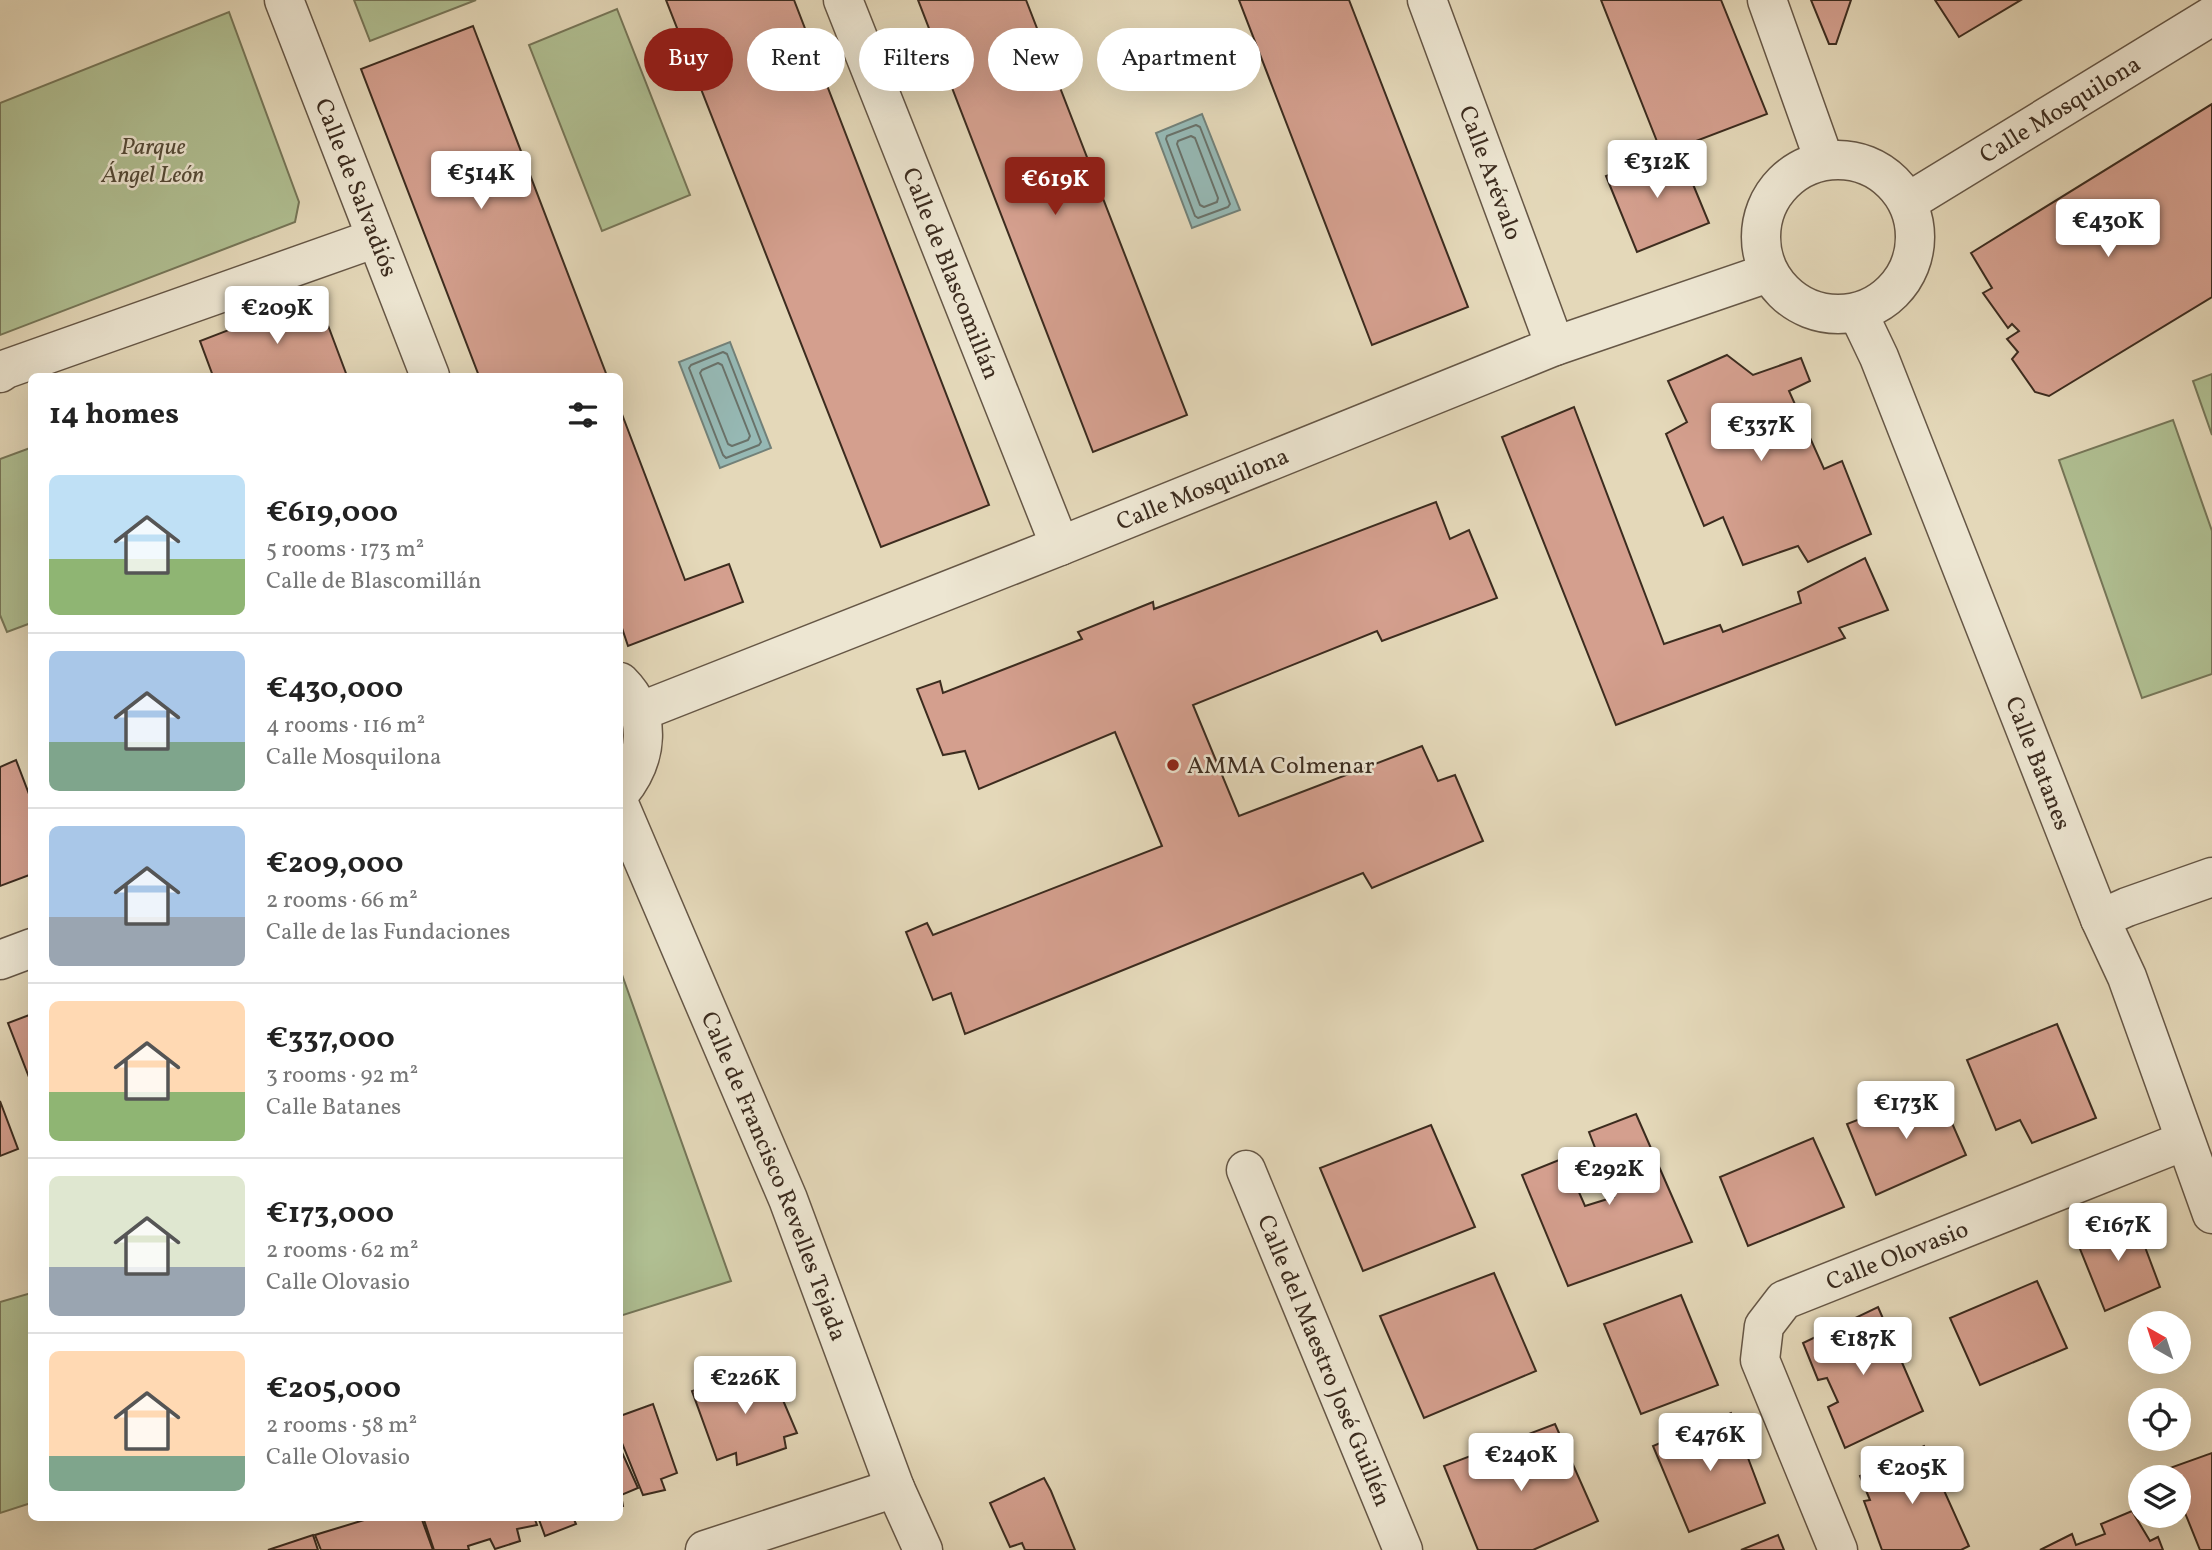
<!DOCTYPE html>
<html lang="en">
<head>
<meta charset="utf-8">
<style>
  :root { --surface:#fff; --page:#f2f2f2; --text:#222; --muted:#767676; --line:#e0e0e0; --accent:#8f2418 }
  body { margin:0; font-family:Vollkorn,serif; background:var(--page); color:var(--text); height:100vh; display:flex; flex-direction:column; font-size:26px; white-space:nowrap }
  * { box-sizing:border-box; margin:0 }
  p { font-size:23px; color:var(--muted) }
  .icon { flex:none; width:38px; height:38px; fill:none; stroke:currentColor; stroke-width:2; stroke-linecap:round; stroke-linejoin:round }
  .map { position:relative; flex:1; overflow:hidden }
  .panel { position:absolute; left:28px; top:373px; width:595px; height:1148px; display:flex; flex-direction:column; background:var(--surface); border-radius:10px; box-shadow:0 7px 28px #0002 }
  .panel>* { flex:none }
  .hud { position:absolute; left:644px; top:28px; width:665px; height:63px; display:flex; gap:14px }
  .needle { width:46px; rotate:321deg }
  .tools { position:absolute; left:2128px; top:1311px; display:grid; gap:14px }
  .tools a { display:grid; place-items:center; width:63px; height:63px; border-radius:50%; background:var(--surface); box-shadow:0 7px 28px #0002; font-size:35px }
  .price { position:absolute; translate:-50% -60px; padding:0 16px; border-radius:7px; background:#fff; color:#222; font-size:23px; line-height:46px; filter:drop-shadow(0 2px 4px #0008) }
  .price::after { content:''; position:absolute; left:50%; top:42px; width:21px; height:16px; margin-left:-10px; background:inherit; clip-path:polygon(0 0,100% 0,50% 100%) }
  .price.on { background:var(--accent); color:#fff }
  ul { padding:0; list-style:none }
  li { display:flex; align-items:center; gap:21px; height:175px; padding:0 21px }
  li+li { border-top:2px solid var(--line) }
  li span { display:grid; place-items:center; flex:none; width:196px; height:140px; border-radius:10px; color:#555 }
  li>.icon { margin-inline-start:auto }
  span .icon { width:84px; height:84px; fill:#fffc; stroke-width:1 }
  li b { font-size:30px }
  h2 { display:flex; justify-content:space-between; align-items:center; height:84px; padding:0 21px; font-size:30px }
  .tag { padding:0 24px; border-radius:32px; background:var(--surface); box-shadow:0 7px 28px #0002; font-size:24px; line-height:63px }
  .tag.on { background:var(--accent); color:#fff }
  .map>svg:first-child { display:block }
</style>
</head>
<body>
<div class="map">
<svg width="2212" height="1550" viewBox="0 0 2212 1550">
  <rect width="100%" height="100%" fill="#e4d8b9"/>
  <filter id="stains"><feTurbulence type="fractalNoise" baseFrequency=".00286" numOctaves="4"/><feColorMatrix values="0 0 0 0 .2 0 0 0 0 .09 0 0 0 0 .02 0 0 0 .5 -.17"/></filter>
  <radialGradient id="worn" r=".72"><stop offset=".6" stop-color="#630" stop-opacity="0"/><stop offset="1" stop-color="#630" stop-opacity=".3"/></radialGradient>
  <g fill="#b0bf92" stroke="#767658" stroke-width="2">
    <polygon points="354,0 476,0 370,41"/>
    <polygon points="617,9 690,195 602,231 529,45"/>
    <polygon points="229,12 299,202 295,222 0,335 0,103"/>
    <polygon points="2212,374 2212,435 2193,381"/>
    <polygon points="2173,420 2212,531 2212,674 2142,698 2059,460"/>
    <polygon points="30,448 32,452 31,623 7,632 0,615 0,459"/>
    <polygon points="620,969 731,1281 620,1316"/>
    <polygon points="31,1293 31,1503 0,1513 0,1302"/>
  </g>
  <g fill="#96b9b5" stroke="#728179" stroke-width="2">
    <polygon points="1202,114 1240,210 1192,228 1156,133"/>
    <polygon points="730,342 771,448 720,468 679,362"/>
  </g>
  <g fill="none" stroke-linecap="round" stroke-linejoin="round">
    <g stroke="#69726a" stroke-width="2">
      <polygon points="1196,125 1200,127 1230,204 1228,207 1198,218 1195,216 1166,139 1167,136"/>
      <polygon points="1191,136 1195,138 1218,198 1217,202 1204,207 1200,205 1177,144 1178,141"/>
      <polygon points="723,352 727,354 761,442 759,445 726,458 723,455 689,368 691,365"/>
      <polygon points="718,363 722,365 750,436 748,440 732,446 728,444 700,373 702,370"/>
    </g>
  </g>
  <g fill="#d49f8e" stroke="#3c2c1f" stroke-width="2">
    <polygon points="666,0 794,0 989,505 881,547"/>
    <polygon points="918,0 1026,0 1187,415 1093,452"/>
    <polygon points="1239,0 1349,0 1468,307 1372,345"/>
    <polygon points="1601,0 1721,0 1767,114 1662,154"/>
    <polygon points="1811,0 1851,0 1836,44 1829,44"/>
    <polygon points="1935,0 2021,0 1959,37"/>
    <polygon points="473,26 607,376 479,376 361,69"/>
    <polygon points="2212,104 2212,297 2049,396 2035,392 2012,359 2018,352 2007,339 2019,331 2012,324 2008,328 1983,293 1992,288 1971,253"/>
    <polygon points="1678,148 1709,223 1637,252 1606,176"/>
    <polygon points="317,296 347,376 213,376 200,341"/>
    <polygon points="1727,355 1753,375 1801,358 1810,381 1789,391 1824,469 1842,461 1871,534 1808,562 1798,546 1743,565 1723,517 1704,526 1666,434 1687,422 1668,381"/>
    <polygon points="1574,407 1664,644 1720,625 1723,632 1801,603 1798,592 1865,558 1888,610 1839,628 1845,638 1616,725 1502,437"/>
    <polygon points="620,409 685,580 729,564 743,602 628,646 620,622"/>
    <polygon points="1436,502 1450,539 1469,530 1497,598 1382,641 1377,631 1193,705 1239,816 1422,746 1438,781 1455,775 1483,841 1372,888 1363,873 965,1034 951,993 933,1000 906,932 927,923 933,935 1162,846 1115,732 979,789 965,751 943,755 917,689 940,681 943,693 1082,639 1078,632 1153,602 1154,609"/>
    <polygon points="16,760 32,802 32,874 0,886 0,767"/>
    <polygon points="32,1014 32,1085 8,1023"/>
    <polygon points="2057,1024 2096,1118 2032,1143 2020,1120 1996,1130 1967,1060"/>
    <polygon points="1937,1089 1966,1155 1876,1195 1847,1124"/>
    <polygon points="0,1101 18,1149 0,1156"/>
    <polygon points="1636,1114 1692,1242 1568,1286 1522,1175 1564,1158 1585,1206 1614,1197 1589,1132"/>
    <polygon points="1431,1125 1475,1227 1363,1271 1320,1168"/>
    <polygon points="1813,1138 1844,1207 1748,1246 1720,1177"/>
    <polygon points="2133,1215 2160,1287 2105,1311 2076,1239"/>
    <polygon points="1494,1273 1536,1371 1424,1418 1380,1316"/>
    <polygon points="2037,1281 2067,1348 1980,1385 1950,1318"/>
    <polygon points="1681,1295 1718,1385 1641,1414 1604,1324"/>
    <polygon points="1878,1307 1923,1411 1845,1448 1828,1407 1838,1402 1827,1378 1818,1380 1803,1343"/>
    <polygon points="768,1365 797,1433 784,1437 786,1448 737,1465 736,1453 717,1460 692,1391"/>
    <polygon points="653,1404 677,1473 661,1479 665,1490 643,1495 620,1438 620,1416"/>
    <polygon points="1731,1413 1765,1503 1689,1532 1653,1446"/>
    <polygon points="1555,1424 1598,1521 1533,1550 1478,1550 1444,1466"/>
    <polygon points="1924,1446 1969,1546 1961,1550 1882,1550 1864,1501 1870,1500 1860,1476"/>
    <polygon points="620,1448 638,1488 621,1495 623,1506 620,1507"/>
    <polygon points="2212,1453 2212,1550 2200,1550 2179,1498 2179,1477 2170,1477 2167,1469"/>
    <polygon points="1044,1478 1051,1491 1075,1550 1025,1550 1022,1543 1010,1547 990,1503"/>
    <polygon points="2132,1511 2150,1541 2158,1537 2163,1550 2040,1550 2072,1534 2076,1545 2105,1534 2101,1524"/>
    <polygon points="374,1517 421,1517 433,1550 321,1550 315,1535"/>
    <polygon points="423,1517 534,1517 537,1525 517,1529 520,1541 495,1549 490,1539 468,1546 469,1550 434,1550"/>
    <polygon points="538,1517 573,1517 576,1524 545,1536"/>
    <polygon points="313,1535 318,1550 268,1550"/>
    <polygon points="1778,1535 1784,1550 1741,1550"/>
  </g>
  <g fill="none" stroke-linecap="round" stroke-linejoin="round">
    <g stroke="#665746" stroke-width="41">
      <g id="minor">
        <path id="s1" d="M284 0 430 376"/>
        <path id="s2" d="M843 0 1060 546"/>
        <path id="s3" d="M1427 0 1555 346"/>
        <polyline points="1767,0 1824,160"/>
        <circle cx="1838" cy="237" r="77"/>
        <path id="s4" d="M1908 202 2212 16"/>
        <path id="s5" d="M1858 313 1879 357 2100 919 2127 977 2212 1214"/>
        <polyline points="0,373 6,369 376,238"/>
        <path d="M620 682C653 715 648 759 620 793"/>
        <path id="s6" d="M639 712 1060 546 1555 346 1768 273"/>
        <path id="s7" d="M620 806 788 1199 895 1488 923 1550"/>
        <polyline points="2100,919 2127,907 2212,877"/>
        <polyline points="0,960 32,948"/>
        <path id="s8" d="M1246 1170 1403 1550"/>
        <polyline points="705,1550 895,1488"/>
        <path id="s9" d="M1838 1550 1760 1360 1764 1326 1784 1300 2184 1141"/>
      </g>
    </g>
    <use href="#minor" stroke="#ede6d2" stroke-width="38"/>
  </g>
  <circle fill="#8f2418" stroke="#ede6d2" stroke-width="2.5" cx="1173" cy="765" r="7"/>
  <g text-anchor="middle" stroke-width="5" stroke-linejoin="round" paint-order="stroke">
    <g font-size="24" fill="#3c2c1f" stroke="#ede6d2">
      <text dy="8" stroke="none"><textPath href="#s4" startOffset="178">Calle Mosquilona</textPath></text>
      <text dy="8" stroke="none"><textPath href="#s3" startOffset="184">Calle Arévalo</textPath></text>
      <text dy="8" stroke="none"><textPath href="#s1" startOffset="201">Calle de Salvadiós</textPath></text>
      <text dy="8" stroke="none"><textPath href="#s2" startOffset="294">Calle de Blascomillán</textPath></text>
      <text dy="8" stroke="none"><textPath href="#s6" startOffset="606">Calle Mosquilona</textPath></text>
      <text dy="8" stroke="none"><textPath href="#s5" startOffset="485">Calle Batanes</textPath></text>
      <text dy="8" stroke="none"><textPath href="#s7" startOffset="401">Calle de Francisco Revelles Tejada</textPath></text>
      <text dy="8" stroke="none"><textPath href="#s9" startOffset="394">Calle Olovasio</textPath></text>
      <text dy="8" stroke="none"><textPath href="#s8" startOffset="206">Calle del Maestro José Guillén</textPath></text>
    </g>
    <g font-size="24" font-style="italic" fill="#534936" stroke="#ede6d2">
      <text x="153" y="154">Parque<tspan x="153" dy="28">Ángel León</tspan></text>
    </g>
    <g font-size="24" fill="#3c2c1f" stroke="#ede6d2" text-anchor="start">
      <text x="1187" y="773">AMMA Colmenar</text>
    </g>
  </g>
  <rect width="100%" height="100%" filter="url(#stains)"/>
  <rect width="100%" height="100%" fill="url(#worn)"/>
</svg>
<div class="tools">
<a><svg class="needle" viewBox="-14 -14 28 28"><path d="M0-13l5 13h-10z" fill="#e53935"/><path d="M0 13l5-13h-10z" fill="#767676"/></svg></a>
<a><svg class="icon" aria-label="locate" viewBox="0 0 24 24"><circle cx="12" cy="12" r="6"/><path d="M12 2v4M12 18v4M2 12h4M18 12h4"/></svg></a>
<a><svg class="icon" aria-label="layers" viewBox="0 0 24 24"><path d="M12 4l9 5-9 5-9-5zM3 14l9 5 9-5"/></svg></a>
</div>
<b class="price" style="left:1657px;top:200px">€312K</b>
<b class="price" style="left:481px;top:211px">€514K</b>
<b class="price on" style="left:1055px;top:217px">€619K</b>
<b class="price" style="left:2108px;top:259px">€430K</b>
<b class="price" style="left:277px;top:346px">€209K</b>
<b class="price" style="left:1761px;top:463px">€337K</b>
<b class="price" style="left:1906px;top:1141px">€173K</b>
<b class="price" style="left:1609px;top:1207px">€292K</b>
<b class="price" style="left:2118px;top:1263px">€167K</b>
<b class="price" style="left:1863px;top:1377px">€187K</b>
<b class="price" style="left:745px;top:1416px">€226K</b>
<b class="price" style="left:1710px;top:1473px">€476K</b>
<b class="price" style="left:1521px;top:1493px">€240K</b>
<b class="price" style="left:1912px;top:1506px">€205K</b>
<div class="hud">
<a class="tag on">Buy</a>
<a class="tag">Rent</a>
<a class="tag">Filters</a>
<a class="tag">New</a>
<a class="tag">Apartment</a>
</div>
<section class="panel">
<h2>14 homes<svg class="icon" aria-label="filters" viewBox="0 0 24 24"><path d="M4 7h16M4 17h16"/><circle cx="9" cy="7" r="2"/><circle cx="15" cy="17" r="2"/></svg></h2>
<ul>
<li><span style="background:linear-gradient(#bfe0f5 60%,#8fb573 0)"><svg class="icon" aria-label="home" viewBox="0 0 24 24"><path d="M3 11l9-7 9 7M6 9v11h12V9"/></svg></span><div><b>€619,000</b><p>5 rooms · 173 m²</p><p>Calle de Blascomillán</p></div></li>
<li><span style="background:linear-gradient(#a9c7e8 65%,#7fa58c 0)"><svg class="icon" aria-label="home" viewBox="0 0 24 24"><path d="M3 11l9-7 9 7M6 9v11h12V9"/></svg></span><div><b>€430,000</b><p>4 rooms · 116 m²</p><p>Calle Mosquilona</p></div></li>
<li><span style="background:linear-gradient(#a9c7e8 65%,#9aa5b1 0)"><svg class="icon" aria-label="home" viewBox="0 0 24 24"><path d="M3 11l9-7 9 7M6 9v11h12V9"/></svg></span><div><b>€209,000</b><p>2 rooms · 66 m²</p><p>Calle de las Fundaciones</p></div></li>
<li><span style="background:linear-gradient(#ffd9b3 65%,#8fb573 0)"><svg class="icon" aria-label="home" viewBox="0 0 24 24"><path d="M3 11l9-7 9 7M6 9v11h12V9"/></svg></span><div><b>€337,000</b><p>3 rooms · 92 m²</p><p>Calle Batanes</p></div></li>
<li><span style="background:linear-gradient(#dfe7d0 65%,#9aa5b1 0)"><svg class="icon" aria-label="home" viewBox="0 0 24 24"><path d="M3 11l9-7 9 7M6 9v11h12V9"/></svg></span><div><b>€173,000</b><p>2 rooms · 62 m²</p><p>Calle Olovasio</p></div></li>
<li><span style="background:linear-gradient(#ffd9b3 75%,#7fa58c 0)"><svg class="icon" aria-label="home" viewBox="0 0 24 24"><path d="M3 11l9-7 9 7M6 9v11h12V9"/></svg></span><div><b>€205,000</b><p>2 rooms · 58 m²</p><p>Calle Olovasio</p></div></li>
</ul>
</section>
</div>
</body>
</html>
